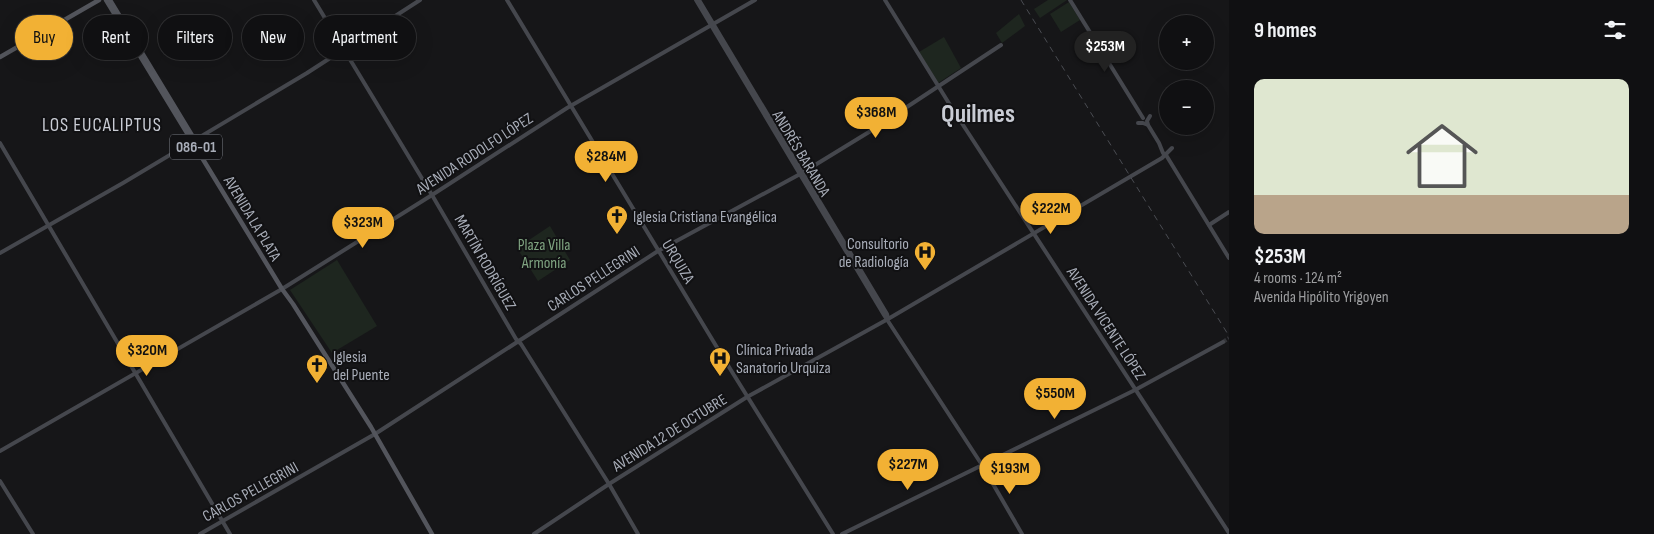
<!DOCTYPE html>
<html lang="en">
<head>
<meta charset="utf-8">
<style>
  :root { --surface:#101012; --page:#19191b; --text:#f1f3f6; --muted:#9c9d9f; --line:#303032; --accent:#f2b134 }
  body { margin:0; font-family:"Sofia Sans Condensed",sans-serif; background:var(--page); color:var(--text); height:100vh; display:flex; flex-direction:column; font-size:19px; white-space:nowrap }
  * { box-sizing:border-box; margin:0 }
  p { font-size:16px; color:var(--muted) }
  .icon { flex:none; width:28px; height:28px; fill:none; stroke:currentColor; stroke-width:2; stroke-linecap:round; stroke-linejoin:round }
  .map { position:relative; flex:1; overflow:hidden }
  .details { display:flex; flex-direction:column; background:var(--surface); width:425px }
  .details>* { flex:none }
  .guide { position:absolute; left:15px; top:15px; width:475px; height:45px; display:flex; gap:10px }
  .tools { position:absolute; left:1159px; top:15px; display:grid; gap:10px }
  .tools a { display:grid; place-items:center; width:55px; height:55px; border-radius:50%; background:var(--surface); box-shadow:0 5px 20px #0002,0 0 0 1px var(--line); font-size:25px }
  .price { position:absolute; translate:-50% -42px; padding:0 11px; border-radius:18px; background:var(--accent); color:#111; font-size:16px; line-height:32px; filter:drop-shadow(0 1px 2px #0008) }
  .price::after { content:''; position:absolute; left:50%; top:30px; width:15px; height:11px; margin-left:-8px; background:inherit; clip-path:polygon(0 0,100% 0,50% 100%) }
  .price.current { background:#222; color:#fff }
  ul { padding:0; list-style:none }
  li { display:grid; align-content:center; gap:10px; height:265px; padding:0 25px }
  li+li { border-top:1px solid var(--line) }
  li span { display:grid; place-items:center; height:155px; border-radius:10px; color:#555 }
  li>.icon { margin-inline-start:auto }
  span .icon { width:90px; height:90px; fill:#fffc; stroke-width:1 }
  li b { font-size:21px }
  h2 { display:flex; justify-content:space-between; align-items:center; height:60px; padding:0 25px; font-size:21px }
  .chip { padding:0 18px; border-radius:22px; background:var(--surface); box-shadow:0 5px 20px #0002,0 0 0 1px var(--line); font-size:18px; line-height:45px }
  .chip.current { background:var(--accent); color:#111 }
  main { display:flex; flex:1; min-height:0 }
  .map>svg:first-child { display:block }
</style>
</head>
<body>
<main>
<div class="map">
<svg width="1229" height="534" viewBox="0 0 1229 534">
  <rect width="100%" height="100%" fill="#161618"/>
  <g fill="#1e261f">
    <polygon points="1048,0 1067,0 1040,18 1034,9"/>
    <polygon points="1069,2 1080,20 1061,32 1050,14"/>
    <polygon points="1019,14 1025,26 1002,43 996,33"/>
    <polygon points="944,37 961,68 938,83 919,52"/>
    <polygon points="550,226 570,260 538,281 517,248"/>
    <polygon points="337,260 377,326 332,353 290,290"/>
  </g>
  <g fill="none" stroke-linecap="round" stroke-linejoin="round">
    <polyline stroke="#333438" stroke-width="4" stroke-dasharray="4 2" stroke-linecap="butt" points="1223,342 1229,338"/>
    <g stroke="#45474d" stroke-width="4">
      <polyline points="314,0 432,195 516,339 521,344 609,484 638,534"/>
      <polyline points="507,0 724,359 833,534"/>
      <polyline points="696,0 884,315 982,465 1022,534"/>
      <polyline points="699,0 887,314 888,318"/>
      <polyline points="885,0 950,105 1229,533"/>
      <polyline points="1070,0 1143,118"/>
      <polyline points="1150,116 1147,121 1148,125 1159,143 1163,153 1166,155 1229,258"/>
      <polyline points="1138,123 1143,123 1148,125"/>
      <polyline points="0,143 230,534"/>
      <polyline points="1209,225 1229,212"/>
      <polyline points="0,253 123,183 307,73 420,0"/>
      <polyline points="0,451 282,289 432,195 567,108 755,0"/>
      <polyline points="0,481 33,534"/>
      <polyline points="200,534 375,434 658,251 802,173 869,132 1001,45"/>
      <polyline points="534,534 609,484 747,397 888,319 1162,158 1172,148"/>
      <polyline points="842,534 1135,390 1223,342"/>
    </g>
    <g stroke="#53555c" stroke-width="4.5">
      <polyline points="106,0 282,289 293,304 371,427 432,534"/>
      <polyline points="110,0 196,142"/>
      <polyline points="0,57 99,0"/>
    </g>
    <polyline stroke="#4a4c52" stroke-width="1" stroke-dasharray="6 5" stroke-linecap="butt" points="1021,0 1229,336"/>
  </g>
  <defs>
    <g id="church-pin" transform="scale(1.125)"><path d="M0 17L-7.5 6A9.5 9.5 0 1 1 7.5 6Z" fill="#f2b134" stroke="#111113"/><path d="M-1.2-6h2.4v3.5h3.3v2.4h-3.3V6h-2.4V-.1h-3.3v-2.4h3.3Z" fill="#111"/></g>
    <g id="hospital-pin" transform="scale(1.125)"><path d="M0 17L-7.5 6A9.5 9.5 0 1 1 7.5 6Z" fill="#f2b134" stroke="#111113"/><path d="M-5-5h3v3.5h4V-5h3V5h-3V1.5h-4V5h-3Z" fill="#111"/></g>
  </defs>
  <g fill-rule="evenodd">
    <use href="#church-pin" x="617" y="216"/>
    <use href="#hospital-pin" x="925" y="252"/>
    <use href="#hospital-pin" x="720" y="358"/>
    <use href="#church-pin" x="317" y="365"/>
  </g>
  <g text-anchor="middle" stroke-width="4" stroke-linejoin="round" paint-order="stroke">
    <rect fill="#111113" stroke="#7b7e86" stroke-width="1" x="170" y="134.5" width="52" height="25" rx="4"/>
    <g font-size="15" font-weight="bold" fill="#a8adb8">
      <text x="196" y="152">086-01</text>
    </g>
    <g font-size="16" fill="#a8adb8" stroke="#111113">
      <text transform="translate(474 153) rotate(-33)" y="6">AVENIDA RODOLFO LÓPEZ</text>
      <text transform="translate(802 153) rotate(59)" y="6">ANDRÉS BARANDA</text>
      <text transform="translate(253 218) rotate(59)" y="6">AVENIDA LA PLATA</text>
      <text transform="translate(679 261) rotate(59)" y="6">URQUIZA</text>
      <text transform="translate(486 262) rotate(60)" y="6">MARTÍN RODRÍGUEZ</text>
      <text transform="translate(593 278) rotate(-33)" y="6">CARLOS PELLEGRINI</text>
      <text transform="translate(1107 323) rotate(57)" y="6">AVENIDA VICENTE LÓPEZ</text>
      <text transform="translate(669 432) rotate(-32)" y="6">AVENIDA 12 DE OCTUBRE</text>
      <text transform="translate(250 491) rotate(-29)" y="6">CARLOS PELLEGRINI</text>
    </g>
    <g font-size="16" fill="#a8adb8" stroke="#111113" text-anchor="start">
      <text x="633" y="222">Iglesia Cristiana Evangélica</text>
      <text x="909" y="249" text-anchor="end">Consultorio<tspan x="909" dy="18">de Radiología</tspan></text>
      <text x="736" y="355">Clínica Privada<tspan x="736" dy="18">Sanatorio Urquiza</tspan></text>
      <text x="333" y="362">Iglesia<tspan x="333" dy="18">del Puente</tspan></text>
    </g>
    <g font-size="16" fill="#7fa381" stroke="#111113">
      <text x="544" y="250">Plaza Villa<tspan x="544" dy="18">Armonía</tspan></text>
    </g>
    <g font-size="19" letter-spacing="1" fill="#c9ccd4" stroke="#111113">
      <text x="102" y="131">LOS EUCALIPTUS</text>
    </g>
    <g font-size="26" font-weight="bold" fill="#c9ccd4" stroke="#111113">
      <text x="978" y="122">Quilmes</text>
    </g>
  </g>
</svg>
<div class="tools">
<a>+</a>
<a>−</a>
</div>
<b class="price current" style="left:1105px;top:73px">$253M</b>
<b class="price" style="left:876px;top:139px">$368M</b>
<b class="price" style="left:606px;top:183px">$284M</b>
<b class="price" style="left:1051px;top:235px">$222M</b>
<b class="price" style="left:363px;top:249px">$323M</b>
<b class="price" style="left:147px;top:377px">$320M</b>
<b class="price" style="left:1055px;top:420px">$550M</b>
<b class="price" style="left:908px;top:491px">$227M</b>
<b class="price" style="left:1010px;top:495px">$193M</b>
<div class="guide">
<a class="chip current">Buy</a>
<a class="chip">Rent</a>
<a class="chip">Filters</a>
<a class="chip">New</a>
<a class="chip">Apartment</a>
</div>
</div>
<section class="details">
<h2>9 homes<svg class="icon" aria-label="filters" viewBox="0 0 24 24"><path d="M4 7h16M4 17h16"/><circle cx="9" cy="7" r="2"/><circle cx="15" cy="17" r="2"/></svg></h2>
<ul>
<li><span style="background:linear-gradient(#dfe7d0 75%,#b9a48a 0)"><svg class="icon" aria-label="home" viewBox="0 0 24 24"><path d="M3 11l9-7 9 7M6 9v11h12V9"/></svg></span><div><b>$253M</b><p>4 rooms · 124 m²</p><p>Avenida Hipólito Yrigoyen</p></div></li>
</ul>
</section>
</main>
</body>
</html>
